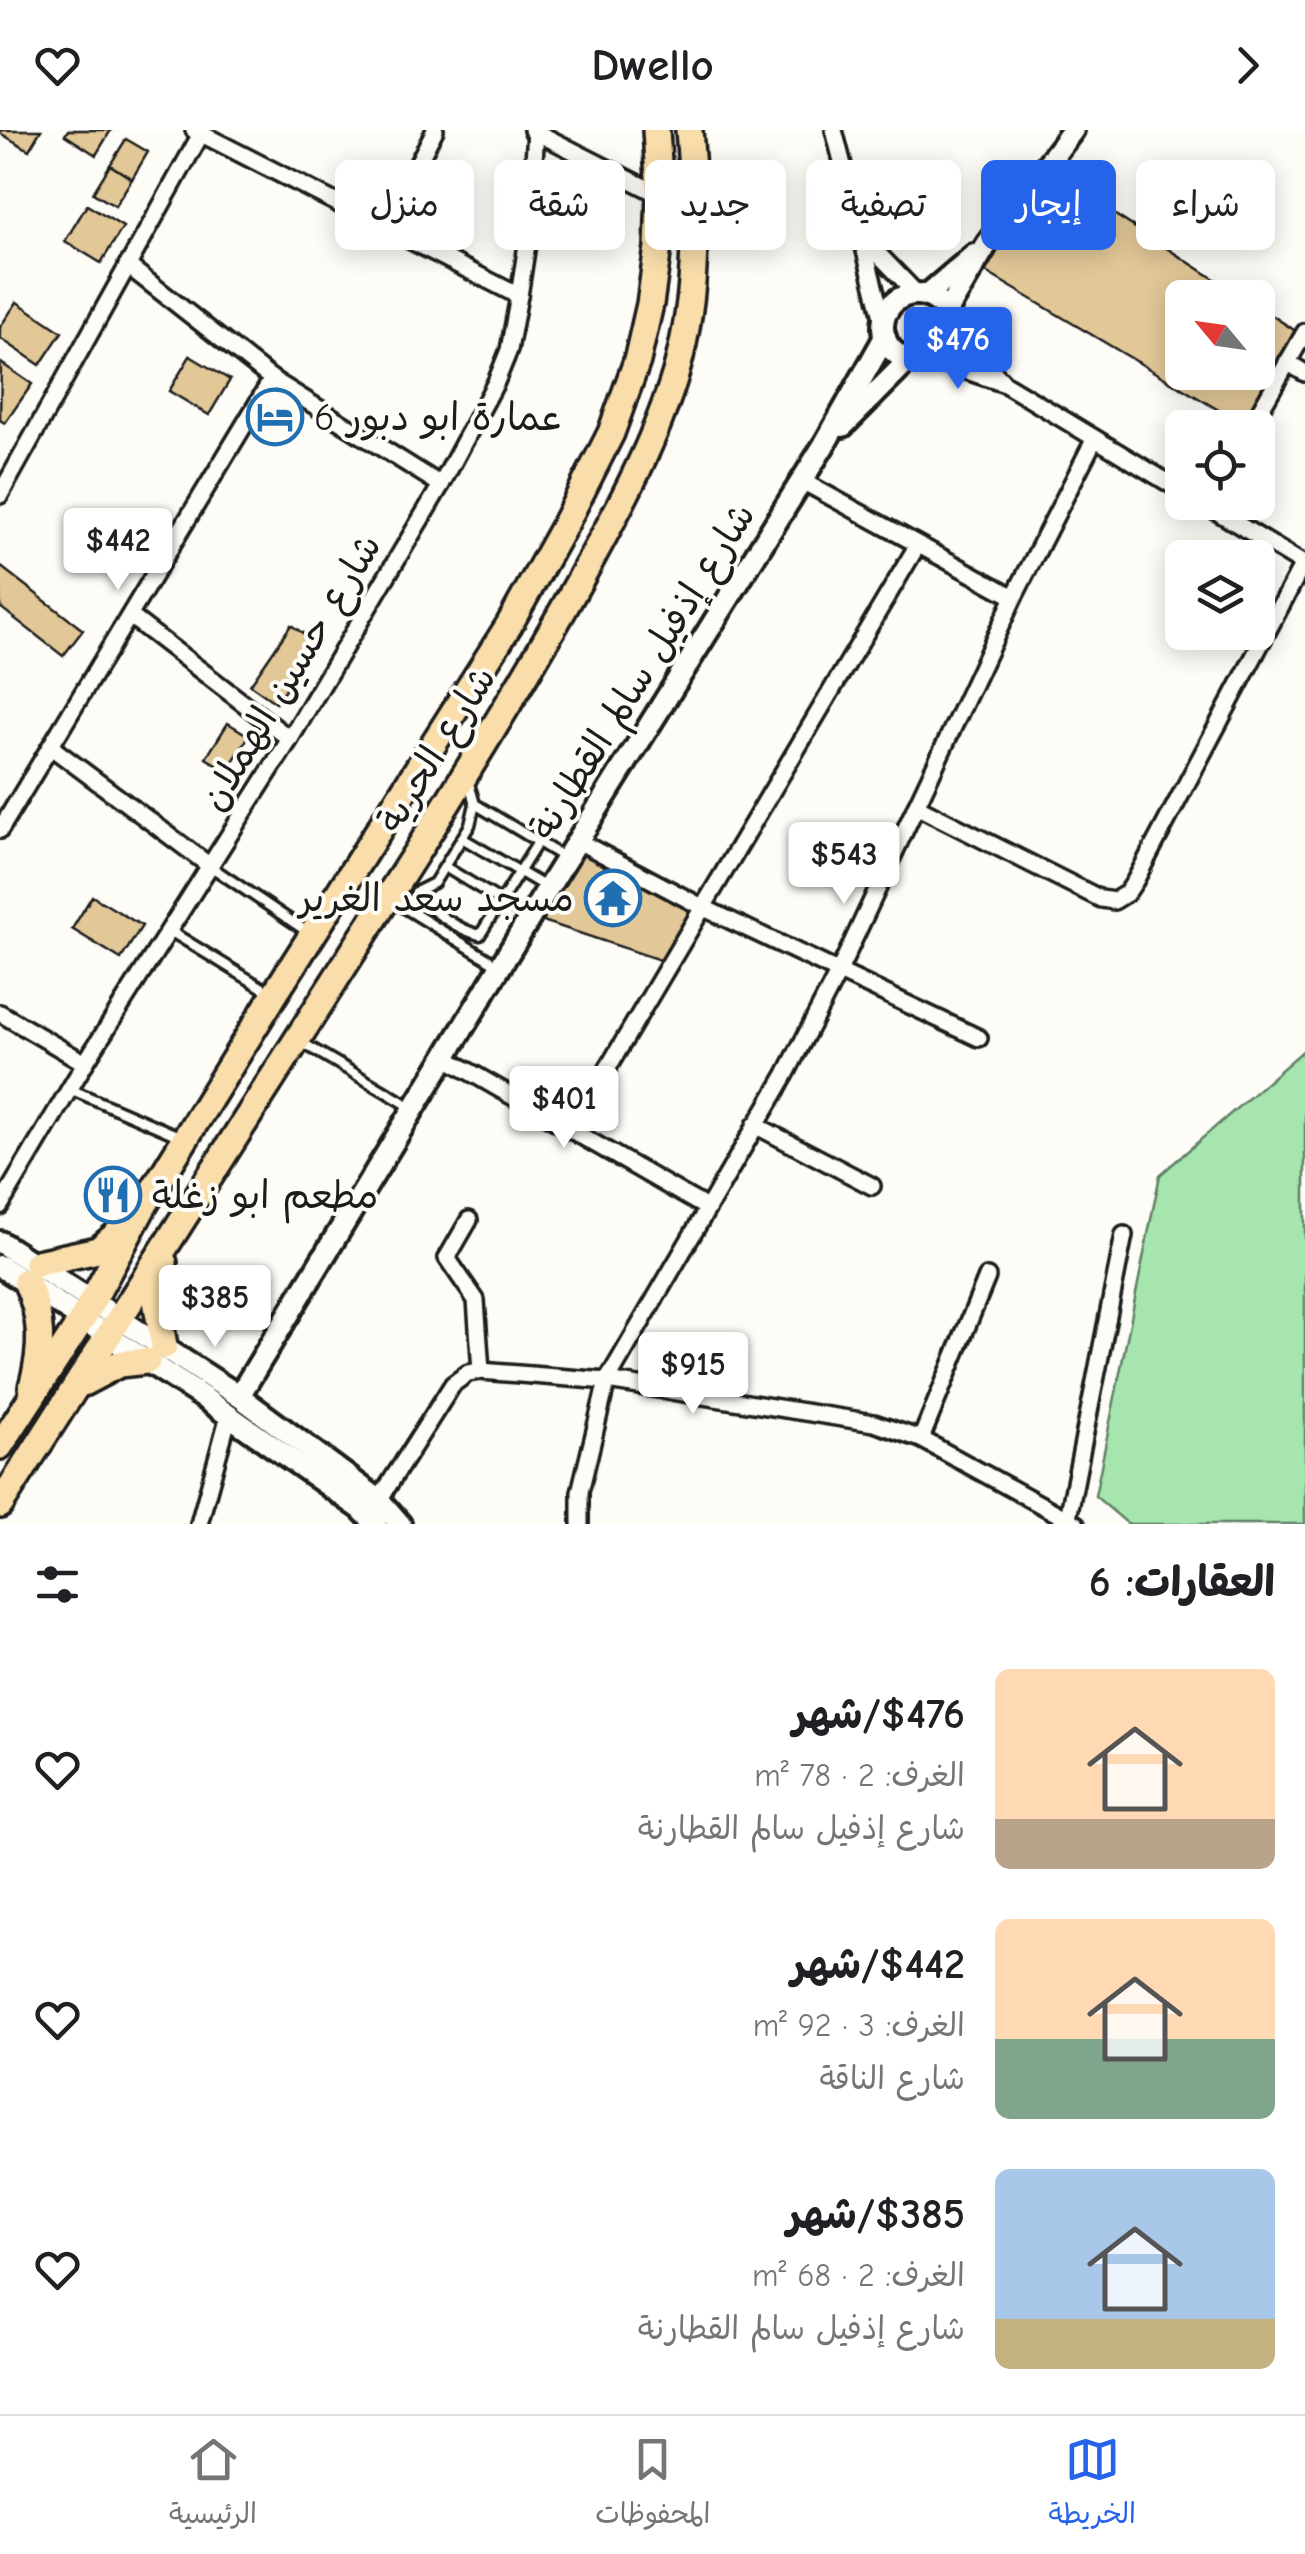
<!DOCTYPE html>
<html lang="ar">
<head>
<meta charset="utf-8">
<style>
  :root { --surface:#fff; --page:#f6f6f6; --text:#202124; --muted:#757577; --line:#e0e0e0; --accent:#2563eb }
  body { margin:0; font-family:"Comic Neue","Playpen Sans Arabic",sans-serif; background:var(--page); color:var(--text); direction:rtl; height:100vh; display:flex; flex-direction:column; font-size:38px; white-space:nowrap }
  * { box-sizing:border-box; margin:0 }
  p { font-size:32px; color:var(--muted) }
  .icon { flex:none; width:55px; height:55px; fill:none; stroke:currentColor; stroke-width:2; stroke-linecap:round; stroke-linejoin:round }
  .map { position:relative; height:1394px; overflow:hidden; direction:ltr }
  .details { display:flex; flex-direction:column; background:var(--surface); flex:1 }
  .details>* { flex:none }
  .banner { position:absolute; left:30px; top:30px; width:1245px; height:90px; direction:rtl; display:flex; gap:20px }
  .needle { width:65px; rotate:299deg }
  .fabs { position:absolute; left:1165px; top:150px; display:grid; gap:20px }
  .fabs a { display:grid; place-items:center; width:110px; height:110px; border-radius:15px; background:var(--surface); box-shadow:0 5px 25px #0003; font-size:50px }
  .price { position:absolute; translate:-50% -85px; padding:0 22px; border-radius:10px; background:#fff; color:#222; font-size:32px; line-height:65px; filter:drop-shadow(0 2px 5px #0008) }
  .price::after { content:''; position:absolute; left:50%; top:60px; width:30px; height:22px; margin-left:-15px; background:inherit; clip-path:polygon(0 0,100% 0,50% 100%) }
  .price.on { background:var(--accent); color:#fff }
  ul { padding:0; list-style:none }
  li { display:flex; align-items:center; gap:30px; height:250px; padding:0 30px }
  li span { display:grid; place-items:center; flex:none; width:280px; height:200px; border-radius:15px; color:#555 }
  li>.icon { margin-inline-start:auto }
  span .icon { width:120px; height:120px; fill:#fffc; stroke-width:1 }
  li b { font-size:42px }
  h2 { display:flex; justify-content:space-between; align-items:center; height:120px; padding:0 30px; font-size:42px }
  .chip { padding:0 35px; border-radius:15px; background:var(--surface); box-shadow:0 5px 25px #0003; font-size:35px; line-height:90px }
  .chip.on { background:var(--accent); color:#fff }
  header { display:flex; justify-content:space-between; align-items:center; height:130px; padding:0 30px; background:var(--surface); font-size:45px; font-weight:700 }
  .tabs { display:flex; justify-content:space-around; align-items:center; height:140px; border-top:2px solid var(--line); background:var(--surface); font-size:28px; color:var(--muted) }
  .tabs a { display:grid; justify-items:center; gap:5px }
  .tabs .on { color:var(--accent) }
  .map>svg:first-child { display:block }
</style>
</head>
<body>
<header><svg class="icon" aria-label="forward" viewBox="0 0 24 24"><path d="M9 5l7 7-7 7"/></svg>Dwello<svg class="icon" aria-label="heart" viewBox="0 0 24 24"><path d="M12 20l-8-8c-3-5 5-10 8-4 3-6 11-1 8 4z"/></svg></header>
<div class="map">
<svg width="1305" height="1394" viewBox="0 0 1305 1394">
  <rect width="100%" height="100%" fill="#fdfcf7"/>
  <filter id="ink" filterUnits="userSpaceOnUse"><feTurbulence type="fractalNoise" baseFrequency=".01" numOctaves="2"/><feDisplacementMap in="SourceGraphic" scale="20" xChannelSelector="R" yChannelSelector="G"/><feConvolveMatrix kernelMatrix="1 2 1 2 8 2 1 2 1" color-interpolation-filters="sRGB"/></filter>
  <g filter="url(#ink)">
    <polygon fill="#a6e5ae" stroke="#618065" stroke-width="2.5" points="1305,919 1305,1394 1128,1394 1095,1366 1160,1045"/>
    <g fill="#e2c897" stroke="#1c1c1c" stroke-width="2.5">
      <polygon points="1,0 41,0 29,20 0,3"/>
      <polygon points="68,0 111,0 96,25 65,5"/>
      <polygon points="126,9 148,22 132,49 110,35"/>
      <polygon points="110,35 132,49 115,76 93,63"/>
      <polygon points="1044,39 1244,168 1182,168 1182,242 1258,242 1258,176 1303,206 1249,298 974,135"/>
      <polygon points="87,75 123,97 101,133 65,111"/>
      <polygon points="17,172 62,202 40,235 0,208 0,197"/>
      <polygon points="190,226 230,250 209,285 169,261"/>
      <polygon points="1,233 32,254 5,293 0,290"/>
      <polygon points="0,436 83,500 63,526 0,477"/>
      <polygon points="291,495 317,513 276,573 250,555"/>
      <polygon points="228,593 249,606 227,641 206,628"/>
      <polygon points="579,716 698,778 663,831 534,788"/>
      <polygon points="92,766 142,796 121,829 72,799"/>
    </g>
    <g fill="none" stroke-linecap="round" stroke-linejoin="round">
      <g stroke="#1c1c1c" stroke-width="15">
        <g id="service">
          <polyline points="475,674 565,728"/>
          <polyline points="462,708 544,756"/>
          <polyline points="210,736 309,803"/>
          <polyline points="445,737 526,786"/>
          <path d="M416 762C428 780 459 800 480 805L538 712"/>
          <polyline points="416,762 434,753 470,695 475,674 468,650"/>
          <polyline points="392,770 499,836"/>
          <polyline points="170,801 271,863"/>
          <polyline points="301,912 413,978"/>
          <polyline points="70,959 181,1007"/>
        </g>
      </g>
      <g stroke="#1c1c1c" stroke-width="22">
        <g id="minor">
          <polyline points="194,0 519,166"/>
          <polyline points="532,0 660,65"/>
          <polyline points="834,0 884,195"/>
          <polyline points="386,95 435,0"/>
          <polyline points="861,106 917,164"/>
          <polyline points="127,135 272,249 441,355"/>
          <polyline points="949,195 1002,251"/>
          <polyline points="921,230 952,236 1005,254 1182,361"/>
          <polyline points="1287,232 1305,243"/>
          <polyline points="1250,298 1305,202"/>
          <polyline points="802,351 1014,467"/>
          <polyline points="0,365 201,4"/>
          <polyline points="1201,372 1305,435"/>
          <polyline points="130,486 290,609"/>
          <polyline points="51,617 210,736"/>
          <polyline points="916,676 1101,769 1114,771 1127,763 1135,751 1303,434"/>
          <polyline points="0,700 272,249"/>
          <polyline points="578,711 704,778 979,908"/>
          <polyline points="0,883 85,933"/>
          <polyline points="444,927 705,1077"/>
          <polyline points="755,995 872,1056"/>
          <polyline points="571,1000 917,416"/>
          <polyline points="0,1076 85,933 290,609 441,355 496,252 509,220 519,166 530,95 536,0"/>
          <polyline points="469,1090 447,1128 476,1170 481,1241"/>
          <polyline points="921,1309 987,1147"/>
          <polyline points="373,1373 379,1370 453,1254 468,1243 481,1241 607,1251 874,1293 921,1309 1076,1394"/>
          <polyline points="1068,1388 1124,1105"/>
          <polyline points="199,1394 229,1285"/>
          <polyline points="580,1394 580,1362 607,1251 786,944 839,841 1014,467 1094,310"/>
        </g>
      </g>
      <g stroke="#1c1c1c" stroke-width="28">
        <g id="tertiary">
          <circle cx="916" cy="197" r="33"/>
          <polyline points="926,166 974,125"/>
          <polyline points="946,183 987,114 1073,0"/>
          <polyline points="843,296 909,230"/>
          <polyline points="0,1112 239,1266 379,1370 400,1394"/>
          <polyline points="0,1136 204,1268 360,1378 376,1394"/>
          <polyline points="239,1266 548,758 824,315 885,207"/>
        </g>
      </g>
      <g stroke="#1c1c1c" stroke-width="32">
        <g id="trunk">
          <polyline points="37,1133 98,1120 127,1096"/>
          <polyline points="164,1133 156,1170 164,1216"/>
          <path d="M26 1151C43 1188 43 1218 32 1257"/>
          <polyline points="83,1253 119,1234 147,1231"/>
          <polyline points="0,1316 83,1188 143,1077 274,865 509,495 564,396 611,303 637,231 650,174 658,117 660,65 656,0"/>
          <path d="M0 1375C141 1154 283 934 423 712 480 621 537 529 588 435 622 373 656 309 676 242 699 161 696 83 689 0"/>
        </g>
      </g>
      <use href="#service" stroke="#fdfcf7" stroke-width="8"/>
      <use href="#minor" stroke="#fdfcf7" stroke-width="15"/>
      <use href="#tertiary" stroke="#fdfcf7" stroke-width="20"/>
      <use href="#trunk" stroke="#f9deab" stroke-width="25"/>
    </g>
  </g>
  <defs>
    <g id="hotel-ring" transform="scale(2.875)"><circle r="9.5" fill="#fdfcf7" stroke="#1f6fb2" stroke-width="1.5"/><path d="M-6-4.5h1.5V1H6V5H4.5V3h-9V5H-6ZM-4 0a1.8 1.8 0 1 1 3.6 0ZM.5 0V-2.5h3Q6-2.5 6 0Z" fill="#1f6fb2"/></g>
    <g id="temple-ring" transform="scale(2.875)"><circle r="9.5" fill="#fdfcf7" stroke="#1f6fb2" stroke-width="1.5"/><path d="M0-6L5-2H3V0L6.5 2.5H4V6H1.5V3h-3V6H-4V2.5H-6.5L-3 0V-2H-5Z" fill="#1f6fb2"/></g>
    <g id="restaurant-ring" transform="scale(2.875)"><circle r="9.5" fill="#fdfcf7" stroke="#1f6fb2" stroke-width="1.5"/><path d="M-5-6h1v4h1v-4h1v4h1v-4h1v5L-1.5 .5V6h-2V.5L-5-1ZM5-6V6H3V1.5H1.5Q1.5-4 5-6Z" fill="#1f6fb2"/></g>
  </defs>
  <g fill-rule="evenodd">
    <use href="#hotel-ring" x="275" y="287"/>
    <use href="#temple-ring" x="613" y="768"/>
    <use href="#restaurant-ring" x="113" y="1065"/>
  </g>
  <g text-anchor="middle" stroke-width="8" stroke-linejoin="round" paint-order="stroke">
    <g font-size="38" fill="#1c1c1c" stroke="#fdfcf7" text-anchor="start">
      <text x="314" y="300">عمارة ابو دبور 6</text>
      <text x="574" y="781" text-anchor="end">مسجد سعد الغرير</text>
      <text x="152" y="1078">مطعم ابو زغلة</text>
    </g>
    <g font-size="38" fill="#1c1c1c" stroke="#fdfcf7">
      <text transform="translate(642 541) rotate(-58)" y="13">شارع إذفيل سالم القطارنة</text>
      <text transform="translate(290 542) rotate(-59)" y="13">شارع حسين الهملان</text>
      <text transform="translate(436 619) rotate(-58)" y="13">شارع الحرية</text>
    </g>
  </g>
</svg>
<div class="fabs">
<a><svg class="needle" viewBox="-14 -14 28 28"><path d="M0-13l5 13h-10z" fill="#e53935"/><path d="M0 13l5-13h-10z" fill="#757577"/></svg></a>
<a><svg class="icon" aria-label="locate" viewBox="0 0 24 24"><circle cx="12" cy="12" r="6"/><path d="M12 2v4M12 18v4M2 12h4M18 12h4"/></svg></a>
<a><svg class="icon" aria-label="layers" viewBox="0 0 24 24"><path d="M12 4l9 5-9 5-9-5zM3 14l9 5 9-5"/></svg></a>
</div>
<b class="price on" style="left:958px;top:262px">$476</b>
<b class="price" style="left:118px;top:463px">$442</b>
<b class="price" style="left:844px;top:777px">$543</b>
<b class="price" style="left:564px;top:1021px">$401</b>
<b class="price" style="left:215px;top:1220px">$385</b>
<b class="price" style="left:693px;top:1287px">$915</b>
<div class="banner">
<a class="chip">شراء</a>
<a class="chip on">إيجار</a>
<a class="chip">تصفية</a>
<a class="chip">جديد</a>
<a class="chip">شقة</a>
<a class="chip">منزل</a>
</div>
</div>
<section class="details">
<h2>العقارات: 6<svg class="icon" aria-label="filters" viewBox="0 0 24 24"><path d="M4 7h16M4 17h16"/><circle cx="9" cy="7" r="2"/><circle cx="15" cy="17" r="2"/></svg></h2>
<ul>
<li><span style="background:linear-gradient(#ffd9b3 75%,#b9a48a 0)"><svg class="icon" aria-label="home" viewBox="0 0 24 24"><path d="M3 11l9-7 9 7M6 9v11h12V9"/></svg></span><div><b>$476/شهر</b><p>الغرف: 2 · 78 m²</p><p>شارع إذفيل سالم القطارنة</p></div><svg class="icon" aria-label="heart" viewBox="0 0 24 24"><path d="M12 20l-8-8c-3-5 5-10 8-4 3-6 11-1 8 4z"/></svg></li>
<li><span style="background:linear-gradient(#ffd9b3 60%,#7fa58c 0)"><svg class="icon" aria-label="home" viewBox="0 0 24 24"><path d="M3 11l9-7 9 7M6 9v11h12V9"/></svg></span><div><b>$442/شهر</b><p>الغرف: 3 · 92 m²</p><p>شارع الناقة</p></div><svg class="icon" aria-label="heart" viewBox="0 0 24 24"><path d="M12 20l-8-8c-3-5 5-10 8-4 3-6 11-1 8 4z"/></svg></li>
<li><span style="background:linear-gradient(#a9c7e8 75%,#c2b280 0)"><svg class="icon" aria-label="home" viewBox="0 0 24 24"><path d="M3 11l9-7 9 7M6 9v11h12V9"/></svg></span><div><b>$385/شهر</b><p>الغرف: 2 · 68 m²</p><p>شارع إذفيل سالم القطارنة</p></div><svg class="icon" aria-label="heart" viewBox="0 0 24 24"><path d="M12 20l-8-8c-3-5 5-10 8-4 3-6 11-1 8 4z"/></svg></li>
</ul>
</section>
<nav class="tabs">
<a class="on"><svg class="icon" aria-label="map" viewBox="0 0 24 24"><path d="M3 6l6-2 6 2 6-2v14l-6 2-6-2-6 2zM9 4v14M15 6v14"/></svg>الخريطة</a>
<a><svg class="icon" aria-label="saved" viewBox="0 0 24 24"><path d="M7 4h10v16l-5-4-5 4z"/></svg>المحفوظات</a>
<a><svg class="icon" aria-label="home" viewBox="0 0 24 24"><path d="M3 11l9-7 9 7M6 9v11h12V9"/></svg>الرئيسية</a>
</nav>
</body>
</html>
